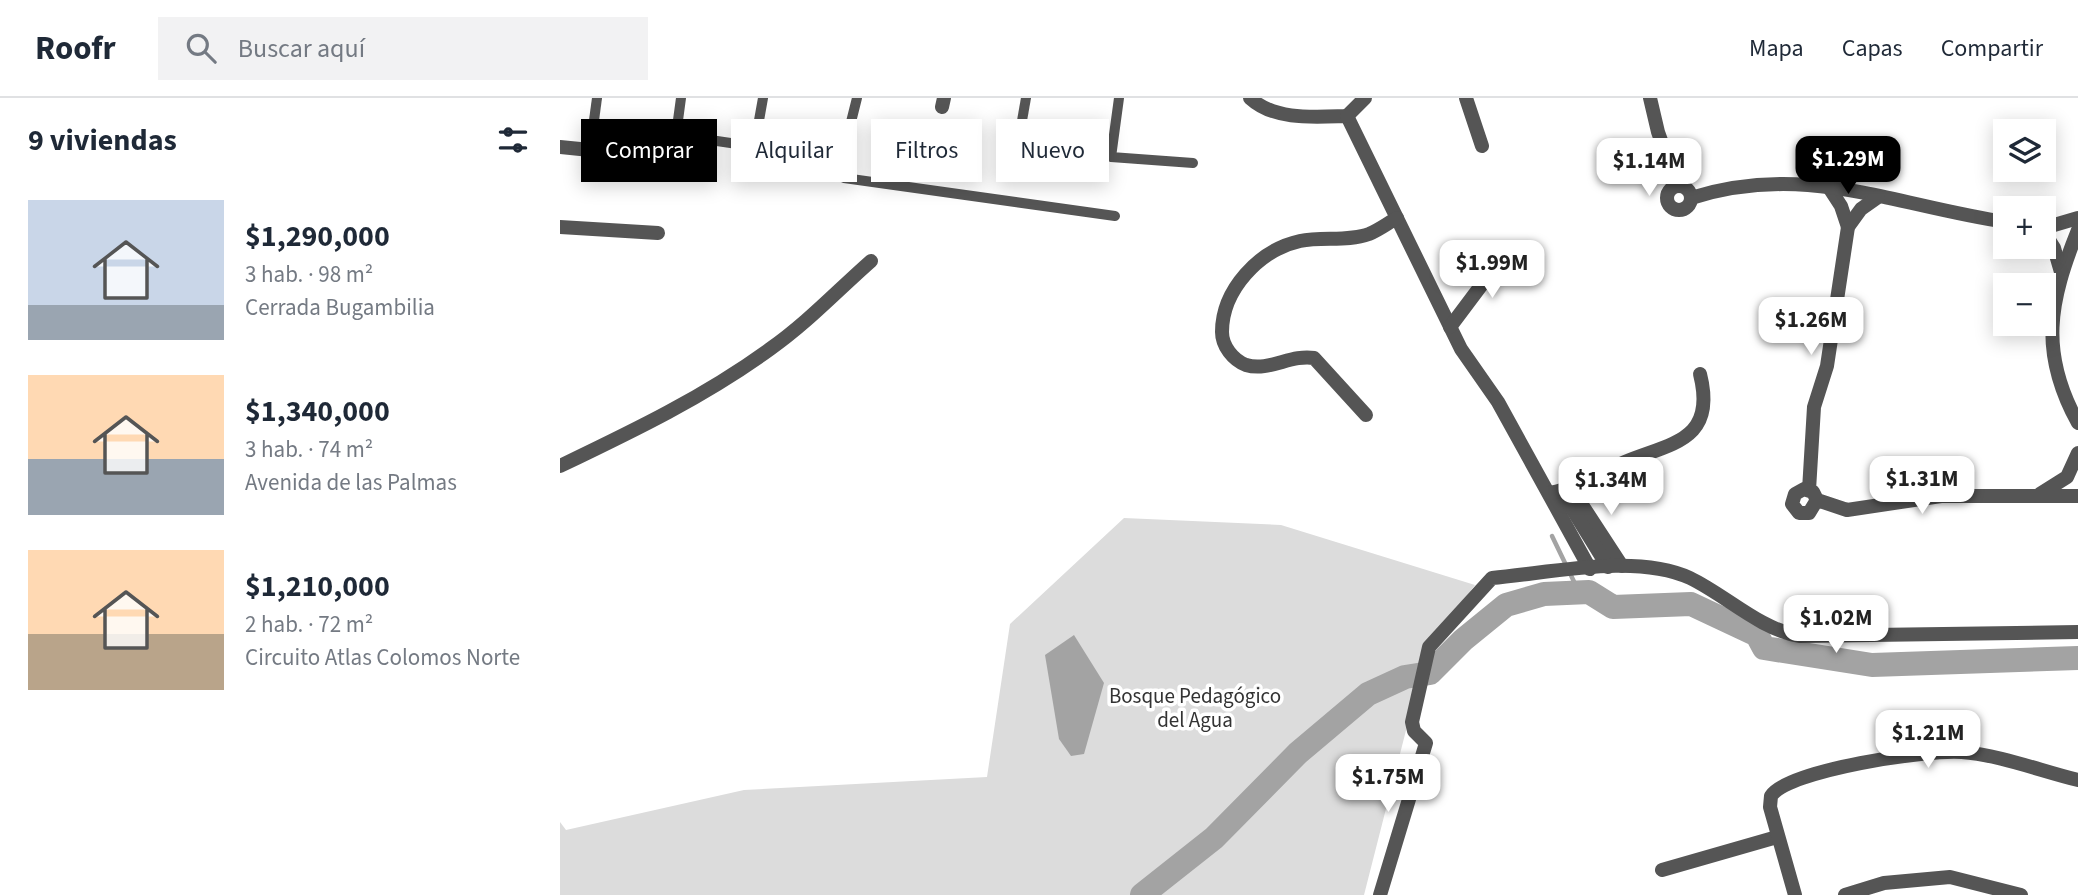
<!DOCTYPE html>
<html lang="es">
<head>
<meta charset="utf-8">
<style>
  :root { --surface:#fff; --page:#f2f2f3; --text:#1f2937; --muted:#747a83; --line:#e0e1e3; --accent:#000 }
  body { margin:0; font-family:"Source Sans 3",sans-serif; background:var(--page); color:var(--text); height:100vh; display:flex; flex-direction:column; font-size:26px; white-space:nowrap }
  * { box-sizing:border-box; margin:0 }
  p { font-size:23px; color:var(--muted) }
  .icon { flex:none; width:38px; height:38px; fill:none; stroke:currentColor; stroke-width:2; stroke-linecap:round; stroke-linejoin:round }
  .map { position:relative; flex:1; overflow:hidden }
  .details { display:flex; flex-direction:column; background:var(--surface); width:560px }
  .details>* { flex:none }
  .guide { position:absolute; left:21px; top:21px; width:665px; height:63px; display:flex; gap:14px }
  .buttons { position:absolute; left:1433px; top:21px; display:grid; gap:14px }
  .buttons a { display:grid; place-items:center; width:63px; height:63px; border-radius:0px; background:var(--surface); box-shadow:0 4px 18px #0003; font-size:35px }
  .price { position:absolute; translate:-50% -60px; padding:0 16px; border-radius:14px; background:#fff; color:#222; font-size:23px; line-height:46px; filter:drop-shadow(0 2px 4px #0008) }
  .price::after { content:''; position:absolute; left:50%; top:42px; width:21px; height:16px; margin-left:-10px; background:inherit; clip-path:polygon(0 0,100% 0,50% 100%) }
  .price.on { background:var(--accent); color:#fff }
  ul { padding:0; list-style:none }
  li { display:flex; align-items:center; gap:21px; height:175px; padding:0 28px }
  li span { display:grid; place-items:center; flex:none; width:196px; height:140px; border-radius:0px; color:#555 }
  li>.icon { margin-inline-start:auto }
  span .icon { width:84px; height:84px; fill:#fffc; stroke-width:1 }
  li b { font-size:30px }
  h2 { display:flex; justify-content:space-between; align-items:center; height:84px; padding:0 28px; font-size:30px }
  .chip { padding:0 24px; border-radius:0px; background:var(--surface); box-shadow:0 4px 18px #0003; font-size:24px; line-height:63px }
  .chip.on { background:var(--accent); color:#fff }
  header { display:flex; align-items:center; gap:42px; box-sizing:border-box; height:98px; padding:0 35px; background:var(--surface); border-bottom:2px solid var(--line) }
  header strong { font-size:33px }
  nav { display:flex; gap:38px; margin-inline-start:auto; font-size:24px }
  .search { width:490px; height:63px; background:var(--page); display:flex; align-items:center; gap:18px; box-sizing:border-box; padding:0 24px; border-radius:0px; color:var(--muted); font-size:26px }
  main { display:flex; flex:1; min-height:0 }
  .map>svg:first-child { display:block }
</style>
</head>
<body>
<header>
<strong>Roofr</strong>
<div class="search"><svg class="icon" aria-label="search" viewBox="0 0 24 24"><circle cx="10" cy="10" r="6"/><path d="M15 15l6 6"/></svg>Buscar aquí</div>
<nav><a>Mapa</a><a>Capas</a><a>Compartir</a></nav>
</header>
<main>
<section class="details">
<h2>9 viviendas<svg class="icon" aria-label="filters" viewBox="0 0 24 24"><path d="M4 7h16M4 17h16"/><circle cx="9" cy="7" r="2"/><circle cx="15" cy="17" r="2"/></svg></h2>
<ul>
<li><span style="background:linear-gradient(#c9d6e8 75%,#9aa5b1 0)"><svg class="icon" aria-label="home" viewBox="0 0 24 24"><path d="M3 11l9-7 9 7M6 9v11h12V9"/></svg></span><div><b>$1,290,000</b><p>3 hab. · 98 m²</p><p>Cerrada Bugambilia</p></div></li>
<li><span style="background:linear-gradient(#ffd9b3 60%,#9aa5b1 0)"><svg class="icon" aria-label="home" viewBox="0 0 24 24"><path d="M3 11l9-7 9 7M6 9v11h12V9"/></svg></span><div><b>$1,340,000</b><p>3 hab. · 74 m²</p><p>Avenida de las Palmas</p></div></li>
<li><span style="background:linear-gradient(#ffd9b3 60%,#b9a48a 0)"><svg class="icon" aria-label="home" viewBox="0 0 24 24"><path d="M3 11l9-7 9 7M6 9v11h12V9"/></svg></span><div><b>$1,210,000</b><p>2 hab. · 72 m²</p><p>Circuito Atlas Colomos Norte</p></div></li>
</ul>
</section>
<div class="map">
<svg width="1518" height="797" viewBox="0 0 1518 797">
  <rect width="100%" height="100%" fill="#fff"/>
  <polygon fill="#dcdcdc" points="564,420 721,427 915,487 867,550 804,797 0,797 0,724 6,732 184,692 427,679 450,526"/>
  <polygon fill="#a3a3a3" points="514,537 544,585 524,656 511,658 499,641 485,557"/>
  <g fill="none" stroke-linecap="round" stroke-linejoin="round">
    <polyline stroke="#a3a3a3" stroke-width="4.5" points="992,438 1019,494"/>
    <polyline stroke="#a3a3a3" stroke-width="24" points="582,797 654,740 738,655 808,596 845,579 870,575 903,542 946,507 984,496 1029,494 1053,509 1131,506 1197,537 1204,550 1312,567 1518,560"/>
    <g stroke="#555" stroke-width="10">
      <polyline points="121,0 116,37 191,48"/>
      <polyline points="203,0 198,28 288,36 297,0"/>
      <polyline points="559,0 551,59 633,65"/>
      <polyline points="457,51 466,0"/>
      <polyline points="30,52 37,0"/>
      <polyline points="284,80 555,118"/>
    </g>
    <g stroke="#555" stroke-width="14">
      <path d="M690 0C715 23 755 19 787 18L901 251 938 304 1030 471"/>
      <polyline points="906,0 922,48"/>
      <polyline points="1090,0 1098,34 1117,87"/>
      <polyline points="382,9 384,0"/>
      <polyline points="787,18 805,0"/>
      <polyline points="0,49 30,52"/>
      <circle cx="1119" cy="100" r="12"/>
      <polyline points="1268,88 1281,108 1288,129"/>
      <path d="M1131 100C1246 64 1333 107 1446 124"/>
      <polyline points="0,129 98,135"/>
      <polyline points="1484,130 1518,120"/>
      <path d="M1518 132C1489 204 1479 254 1518 325"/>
      <polyline points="1484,134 1494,150 1501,174"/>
      <polyline points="890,229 923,185 967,167"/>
      <path d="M806 317 754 260C731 256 709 274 686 267 673 262 662 248 662 234 662 192 699 152 740 143 762 138 787 144 809 136 819 132 828 125 837 120"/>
      <path d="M0 368C73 333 144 299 210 251 246 226 278 192 311 163"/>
      <polyline points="1011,390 1062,468"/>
      <polyline points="1249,392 1254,309 1267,268 1288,129 1301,111 1318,99"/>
      <polyline points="1001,393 1048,469"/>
      <path d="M990 395C1017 390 1040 375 1065 364 1111 345 1157 343 1140 276"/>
      <polyline points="1480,396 1507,379 1518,355"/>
      <polyline points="1257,402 1249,415 1239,415 1232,406 1235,396 1244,391 1253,394 1257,402 1287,412 1381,398 1518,398"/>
      <polyline points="1102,772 1217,739"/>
      <path d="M820 797 866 645 854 633 852 624 869 549 932 480C990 475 1076 455 1130 480 1167 498 1198 530 1239 538L1518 534"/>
      <path d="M1235 797 1210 709 1211 698C1228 672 1369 651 1402 654 1440 657 1481 673 1518 682"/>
      <polyline points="1285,797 1324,785 1390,779 1461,797"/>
    </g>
  </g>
  <g text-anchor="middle" stroke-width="7" stroke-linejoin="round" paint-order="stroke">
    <g font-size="21" fill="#333" stroke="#fff">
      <text x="635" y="605">Bosque Pedagógico<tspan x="635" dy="24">del Agua</tspan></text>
    </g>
  </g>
</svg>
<div class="buttons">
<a><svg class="icon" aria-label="layers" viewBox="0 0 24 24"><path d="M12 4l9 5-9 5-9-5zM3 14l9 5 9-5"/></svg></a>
<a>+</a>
<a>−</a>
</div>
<b class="price on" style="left:1288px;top:98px">$1.29M</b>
<b class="price" style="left:1089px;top:100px">$1.14M</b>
<b class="price" style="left:932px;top:202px">$1.99M</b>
<b class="price" style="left:1251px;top:259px">$1.26M</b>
<b class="price" style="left:1362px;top:418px">$1.31M</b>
<b class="price" style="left:1051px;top:419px">$1.34M</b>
<b class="price" style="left:1276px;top:557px">$1.02M</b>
<b class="price" style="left:1368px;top:672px">$1.21M</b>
<b class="price" style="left:828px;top:716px">$1.75M</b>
<div class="guide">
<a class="chip on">Comprar</a>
<a class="chip">Alquilar</a>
<a class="chip">Filtros</a>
<a class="chip">Nuevo</a>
</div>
</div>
</main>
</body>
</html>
